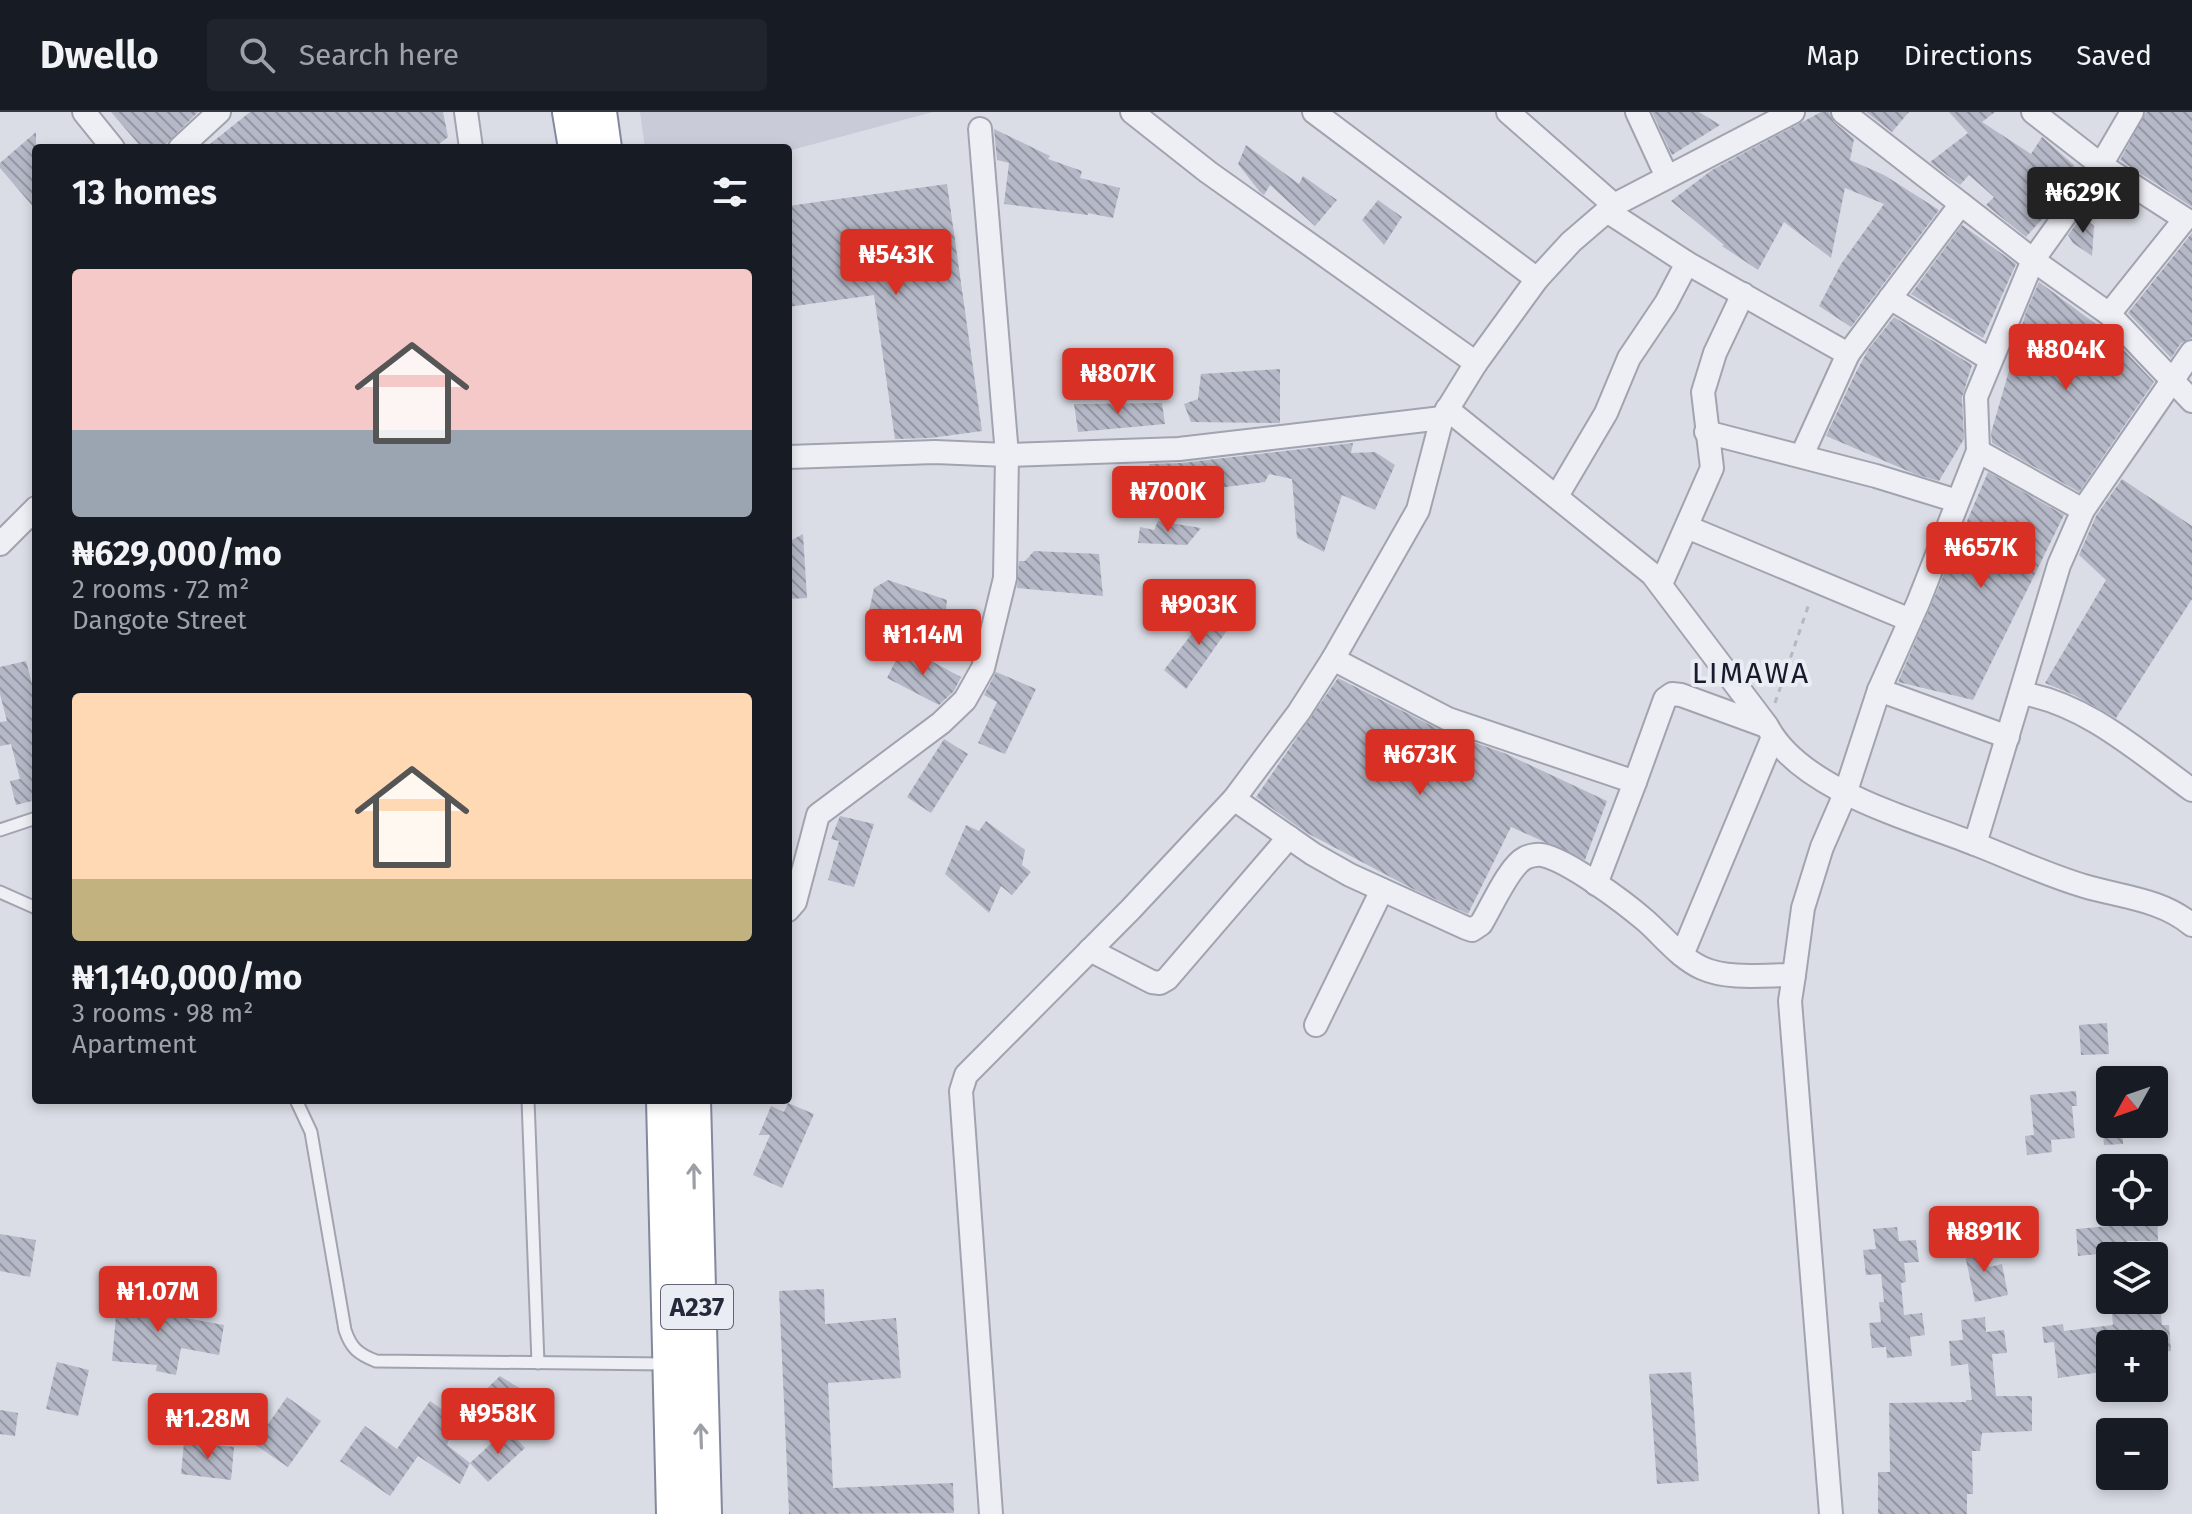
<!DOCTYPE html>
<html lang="en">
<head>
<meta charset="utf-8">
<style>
  :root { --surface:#171b24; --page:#20242c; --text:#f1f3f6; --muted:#9ea1a6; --line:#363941; --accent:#d93025 }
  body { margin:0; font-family:"Fira Sans",sans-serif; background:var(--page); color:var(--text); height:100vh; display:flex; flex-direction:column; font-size:30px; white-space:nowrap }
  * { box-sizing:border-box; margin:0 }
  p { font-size:26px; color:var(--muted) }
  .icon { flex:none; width:44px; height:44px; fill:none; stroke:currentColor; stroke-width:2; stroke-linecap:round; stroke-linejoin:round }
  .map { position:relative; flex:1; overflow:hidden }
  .side { position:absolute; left:32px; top:32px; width:760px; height:960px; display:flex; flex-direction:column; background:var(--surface); border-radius:8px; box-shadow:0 4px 12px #0003 }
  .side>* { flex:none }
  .needle { width:52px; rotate:230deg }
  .controls { position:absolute; left:2096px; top:954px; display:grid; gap:16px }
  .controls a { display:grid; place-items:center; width:72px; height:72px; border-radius:8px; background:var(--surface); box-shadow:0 4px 12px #0003; font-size:40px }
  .price { position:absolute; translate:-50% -68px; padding:0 18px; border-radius:8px; background:var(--accent); color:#fff; font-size:26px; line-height:52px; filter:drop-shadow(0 2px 4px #0008) }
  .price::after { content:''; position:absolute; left:50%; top:48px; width:24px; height:18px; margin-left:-12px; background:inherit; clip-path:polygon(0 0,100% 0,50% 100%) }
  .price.on { background:#222; color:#fff }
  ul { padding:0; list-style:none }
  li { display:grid; align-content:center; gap:16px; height:424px; padding:0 40px }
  li span { display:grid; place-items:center; height:248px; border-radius:8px; color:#555 }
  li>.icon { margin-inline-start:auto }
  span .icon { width:144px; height:144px; fill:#fffc; stroke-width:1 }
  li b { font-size:34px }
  h2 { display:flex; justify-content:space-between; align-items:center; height:96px; padding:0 40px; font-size:34px }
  header { display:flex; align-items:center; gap:48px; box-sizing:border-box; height:112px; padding:0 40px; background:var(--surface); border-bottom:2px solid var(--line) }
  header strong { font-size:38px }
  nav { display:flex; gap:44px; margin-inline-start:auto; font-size:28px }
  .search { width:560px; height:72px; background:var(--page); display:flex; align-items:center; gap:20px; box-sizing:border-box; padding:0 28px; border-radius:8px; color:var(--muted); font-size:30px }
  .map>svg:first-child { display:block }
</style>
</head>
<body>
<header>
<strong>Dwello</strong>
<div class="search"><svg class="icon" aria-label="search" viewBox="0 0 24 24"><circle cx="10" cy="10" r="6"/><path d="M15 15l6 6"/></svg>Search here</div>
<nav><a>Map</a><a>Directions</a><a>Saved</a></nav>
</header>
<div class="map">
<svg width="2192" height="1402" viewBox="0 0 2192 1402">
  <defs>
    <pattern id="building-back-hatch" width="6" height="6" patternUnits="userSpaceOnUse" patternTransform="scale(2)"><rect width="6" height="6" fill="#b5b8c6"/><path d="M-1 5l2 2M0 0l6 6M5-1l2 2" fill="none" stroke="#9396a2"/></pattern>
  </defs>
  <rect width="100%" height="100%" fill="#dbdde6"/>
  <polygon fill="#c9ccd8" points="640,0 933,0 788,39 788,36 645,36"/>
  <g fill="url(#building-back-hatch)">
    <polygon points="111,0 198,0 162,36 142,36"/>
    <polygon points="250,0 443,0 448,25 434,36 205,36"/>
    <polygon points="1652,0 1699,0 1720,13 1672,43"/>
    <polygon points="1821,0 1829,0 1834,10 1854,27 1850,48 1884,63 1939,98 1851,215 1819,194 1841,152 1884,92 1845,76 1831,146 1784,110 1758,158 1722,134 1724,133 1671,89 1712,58"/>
    <polygon points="1866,0 1909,0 1892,20"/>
    <polygon points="1949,0 1995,0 1982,10 2031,42 2042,25 2074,53 2074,58 2056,84 2060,87 2026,125 1986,93 1994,85 1969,63 1960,73 1930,50 1968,21"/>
    <polygon points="2146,0 2192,0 2192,95 2120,48"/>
    <polygon points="994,17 1050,44 1048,47 1082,59 1080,66 1120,76 1113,106 1088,101 1088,103 1004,92 1009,51 997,48"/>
    <polygon points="36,20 36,98 0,56 0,51"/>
    <polygon points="1246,33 1299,72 1303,64 1337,88 1315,114 1270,73 1264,83 1260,80 1238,52"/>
    <polygon points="947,72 982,319 931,326 895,327 874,183 788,195 788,94"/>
    <polygon points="1378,88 1402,105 1384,133 1362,108"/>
    <polygon points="2082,104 2094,114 2092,144 2073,131 2068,123"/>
    <polygon points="1962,113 2016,152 1983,226 1911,182"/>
    <polygon points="2192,121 2192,226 2181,231 2171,246 2128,201"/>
    <polygon points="2039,170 2108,221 2154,270 2079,380 1992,331 1991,321 2026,200"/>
    <polygon points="1894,205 1972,253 1962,285 1964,327 1939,369 1915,362 1826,324 1854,264 1868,238"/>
    <polygon points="1280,257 1280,311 1191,310 1184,292 1198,287 1201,262"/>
    <polygon points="1162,291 1165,312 1078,320 1074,292"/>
    <polygon points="1353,331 1351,341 1375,340 1395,353 1375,398 1342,383 1324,440 1297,426 1292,367 1269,362 1265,370 1155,384 1149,352 1181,351"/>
    <polygon points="1988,360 2064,403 1973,588 1898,570"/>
    <polygon points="2122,367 2192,414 2192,487 2116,606 2074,583 2045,571 2106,468 2079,443 2096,404"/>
    <polygon points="1158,409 1201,416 1187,433 1138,431 1140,415 1154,418"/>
    <polygon points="803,422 807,486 788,487 788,430"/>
    <polygon points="1034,439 1099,442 1103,484 1017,476 1019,449 1025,449"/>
    <polygon points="888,468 947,488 944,515 869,499 874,476"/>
    <polygon points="1214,493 1235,507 1186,577 1164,558"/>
    <polygon points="903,534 961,565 954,579 939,593 887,566"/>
    <polygon points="26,549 36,587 36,688 16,693 10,669 20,667 11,632 0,634 0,610 7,609 0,582 0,555"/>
    <polygon points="996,560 1036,577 1005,642 978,631 997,590 984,583"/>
    <polygon points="1338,566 1442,619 1504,641 1607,689 1585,748 1511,715 1468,802 1413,777 1307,721 1256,685"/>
    <polygon points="944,627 968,642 931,701 907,685"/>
    <polygon points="840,704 874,712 854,775 828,768 839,729 831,727"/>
    <polygon points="986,709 1025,738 1022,753 1031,760 1012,783 1001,774 989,801 945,762 966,713 979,719"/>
    <polygon points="2107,911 2109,942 2081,943 2079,913"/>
    <polygon points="2076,979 2077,994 2072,994 2075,1026 2051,1028 2052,1040 2027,1043 2025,1024 2034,1023 2030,983"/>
    <polygon points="788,991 814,1002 782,1076 753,1063 770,1023 759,1023 771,994 784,1000"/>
    <polygon points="2102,1012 2122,1012 2123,1032 2104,1033"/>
    <polygon points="2109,1100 2157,1100 2158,1129 2127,1129 2128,1139 2078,1144 2076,1117 2110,1114"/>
    <polygon points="1897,1115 1899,1129 1916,1128 1919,1150 1904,1151 1906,1170 1901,1171 1904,1203 1922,1201 1925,1223 1910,1225 1912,1244 1887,1246 1886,1235 1872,1236 1869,1211 1881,1210 1879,1190 1884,1190 1881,1162 1866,1163 1863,1138 1876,1137 1873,1117"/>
    <polygon points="0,1122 36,1128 30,1165 0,1159"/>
    <polygon points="1984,1130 1989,1155 2002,1152 2008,1183 1975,1190 1963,1134"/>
    <polygon points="144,1164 141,1198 224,1213 219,1243 181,1236 176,1263 156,1259 157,1253 112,1249 118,1181"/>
    <polygon points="824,1177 825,1212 896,1206 901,1266 828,1271 833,1376 953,1371 954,1401 789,1402 779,1179"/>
    <polygon points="2111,1188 2130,1188 2130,1192 2160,1189 2162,1213 2169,1213 2171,1239 2154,1241 2154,1232 2151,1232 2150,1225 2098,1232 2101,1260 2058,1266 2054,1230 2044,1231 2042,1215 2063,1212 2064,1219 2113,1213"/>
    <polygon points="1985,1205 1986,1220 2004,1218 2007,1241 1992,1242 1996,1284 2032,1284 2032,1319 1982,1321 1980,1339 1972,1339 1973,1382 1967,1382 1967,1402 1878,1402 1878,1360 1890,1360 1889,1291 1966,1290 1966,1288 1972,1288 1968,1252 1951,1254 1949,1229 1963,1228 1961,1208"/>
    <polygon points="57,1250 89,1258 78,1304 46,1297"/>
    <polygon points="1691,1260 1699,1369 1657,1372 1649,1262"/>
    <polygon points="500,1264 529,1282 512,1311 475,1288"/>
    <polygon points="287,1285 321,1309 288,1355 254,1332"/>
    <polygon points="430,1289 456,1307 447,1333 470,1351 460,1372 418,1344 390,1384 340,1349 365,1314 397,1337"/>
    <polygon points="0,1298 18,1301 15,1324 0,1322"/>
    <polygon points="507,1317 525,1336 488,1370 470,1351"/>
    <polygon points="184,1330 234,1335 231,1368 181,1362"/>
  </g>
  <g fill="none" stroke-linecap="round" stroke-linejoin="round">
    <g stroke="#a1a3b0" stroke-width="15">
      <g id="service">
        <polyline points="0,718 36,706"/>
        <polyline points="0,780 36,796"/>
        <path d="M296 988 311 1020 345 1218C351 1236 358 1242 376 1249L666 1252"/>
        <polyline points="528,988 538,1251"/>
      </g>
    </g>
    <g stroke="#a1a3b0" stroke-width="26">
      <g id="minor">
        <polyline points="84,0 113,36"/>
        <polyline points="466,0 471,36"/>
        <polyline points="1132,0 1208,60 1476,251"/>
        <polyline points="1314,0 1537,167"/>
        <polyline points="1508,0 1614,93"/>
        <polyline points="1637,0 1667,65"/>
        <polyline points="1843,0 2033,148 2109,202 2192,289"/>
        <polyline points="2033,0 2101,53 2185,107 2109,202"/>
        <polyline points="180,36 219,0"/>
        <polyline points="1607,99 1687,151 1848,242"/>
        <polyline points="1890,186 1991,248"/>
        <path d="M1447 297 1652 462 1767 614C1800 678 1912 707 1975 732 2011 746 2047 763 2084 774 2121 785 2161 787 2192 813"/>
        <polyline points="1706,320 1876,364 1957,389"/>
        <polyline points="1978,339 1976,285 2033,148 2101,53 2132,0"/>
        <polyline points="1802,343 1848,242 1961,92"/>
        <polyline points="788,345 935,340 1007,343 1179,337 1442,306"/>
        <polyline points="1557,384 1606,301 1629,246 1666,191 1687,151"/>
        <polyline points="1687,415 1910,508"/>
        <polyline points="0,432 36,396"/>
        <polyline points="1661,472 1712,356 1703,280 1715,241 1743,182"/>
        <polyline points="1333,547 1448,607 1635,670 1596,772"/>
        <polyline points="1879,578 2008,625"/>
        <path d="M2021 581C2087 592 2139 640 2192 678"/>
        <polyline points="1635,670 1665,587 1672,582 1681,583 1766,614"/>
        <path d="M1234 687 1313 742 1350 763 1466 816 1472 818 1481 812C1491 796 1509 754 1525 746 1529 744 1537 742 1542 743 1568 748 1625 791 1646 809 1664 825 1680 846 1702 856 1728 868 1765 863 1794 863"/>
        <polyline points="1975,732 2059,453 2083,398 2192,240"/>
        <polyline points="788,798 795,790 818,703 941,611 965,588 983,556 1005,466 1007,343 980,17"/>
        <polyline points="1090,838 1152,870 1160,871 1167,867 1289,725"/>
        <polyline points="1682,843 1773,625"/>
        <polyline points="1316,913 1382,778"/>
        <polyline points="991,1402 961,979 966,963 1130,798 1234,687 1299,600 1333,547 1418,398 1442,306 1476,251 1537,167 1571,130 1614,93 1793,0"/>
        <polyline points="1831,1402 1790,889 1794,863 1803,796 1822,735 1845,682 1879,578 1918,491 1978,339 2083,398"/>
      </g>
    </g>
    <g stroke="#82889d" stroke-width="40">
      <g id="trunk">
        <polyline points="571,0 577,36"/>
        <polyline points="598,0 603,36"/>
        <polyline points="665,988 675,1402"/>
        <polyline points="692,988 703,1402"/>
      </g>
    </g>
    <polyline stroke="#b6b8c0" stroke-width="3" stroke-dasharray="6 6" stroke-linecap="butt" points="1775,591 1810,489"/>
    <use href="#service" stroke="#eeeff4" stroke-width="11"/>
    <use href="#minor" stroke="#eeeff4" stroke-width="22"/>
    <use href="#trunk" stroke="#fff" stroke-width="36"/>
  </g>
  <defs><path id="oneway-shaft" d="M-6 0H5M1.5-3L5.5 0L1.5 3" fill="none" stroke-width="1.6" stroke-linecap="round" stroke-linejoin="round" transform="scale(2)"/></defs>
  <g stroke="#9d9fa7">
    <use href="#oneway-shaft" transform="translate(694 1064) rotate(-91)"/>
    <use href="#oneway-shaft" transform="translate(701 1324) rotate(-92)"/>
  </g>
  <g text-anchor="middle" stroke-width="8" stroke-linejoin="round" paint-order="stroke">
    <rect fill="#eaecf4" stroke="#606473" stroke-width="2" x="661" y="1173" width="72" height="44" rx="6"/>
    <g font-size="26" font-weight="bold" fill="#25293c">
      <text x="697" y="1204">A237</text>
    </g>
    <g font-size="30" letter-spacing="2" fill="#171b2c" stroke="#eaecf4">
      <text x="1751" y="571">LIMAWA</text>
    </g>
  </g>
</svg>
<div class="controls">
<a><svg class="needle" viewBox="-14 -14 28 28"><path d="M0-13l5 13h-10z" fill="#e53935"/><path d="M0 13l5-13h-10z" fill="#9ea1a6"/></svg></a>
<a><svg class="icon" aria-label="locate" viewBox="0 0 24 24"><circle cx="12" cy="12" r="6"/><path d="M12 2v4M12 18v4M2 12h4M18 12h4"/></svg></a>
<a><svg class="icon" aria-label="layers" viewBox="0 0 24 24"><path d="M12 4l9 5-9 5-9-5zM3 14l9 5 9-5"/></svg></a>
<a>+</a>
<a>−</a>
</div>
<b class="price on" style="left:2083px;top:123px">₦629K</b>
<b class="price" style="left:896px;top:185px">₦543K</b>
<b class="price" style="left:2066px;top:280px">₦804K</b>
<b class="price" style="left:1118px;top:304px">₦807K</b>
<b class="price" style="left:1168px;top:422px">₦700K</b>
<b class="price" style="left:1981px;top:478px">₦657K</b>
<b class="price" style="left:1199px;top:535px">₦903K</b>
<b class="price" style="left:923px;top:565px">₦1.14M</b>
<b class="price" style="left:1420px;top:685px">₦673K</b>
<b class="price" style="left:1984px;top:1162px">₦891K</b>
<b class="price" style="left:158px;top:1222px">₦1.07M</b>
<b class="price" style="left:498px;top:1344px">₦958K</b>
<b class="price" style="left:208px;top:1349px">₦1.28M</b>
<section class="side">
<h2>13 homes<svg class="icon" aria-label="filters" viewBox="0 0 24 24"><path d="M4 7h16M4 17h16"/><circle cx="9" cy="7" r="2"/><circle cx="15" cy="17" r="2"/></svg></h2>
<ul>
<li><span style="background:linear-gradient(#f6c9c9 65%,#9aa5b1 0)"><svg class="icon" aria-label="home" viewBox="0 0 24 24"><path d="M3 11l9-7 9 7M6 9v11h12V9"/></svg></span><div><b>₦629,000/mo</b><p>2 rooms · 72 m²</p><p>Dangote Street</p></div></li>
<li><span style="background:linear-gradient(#ffd9b3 75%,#c2b280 0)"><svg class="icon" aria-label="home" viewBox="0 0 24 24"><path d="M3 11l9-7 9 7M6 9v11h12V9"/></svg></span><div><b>₦1,140,000/mo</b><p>3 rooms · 98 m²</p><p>Apartment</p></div></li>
</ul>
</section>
</div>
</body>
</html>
